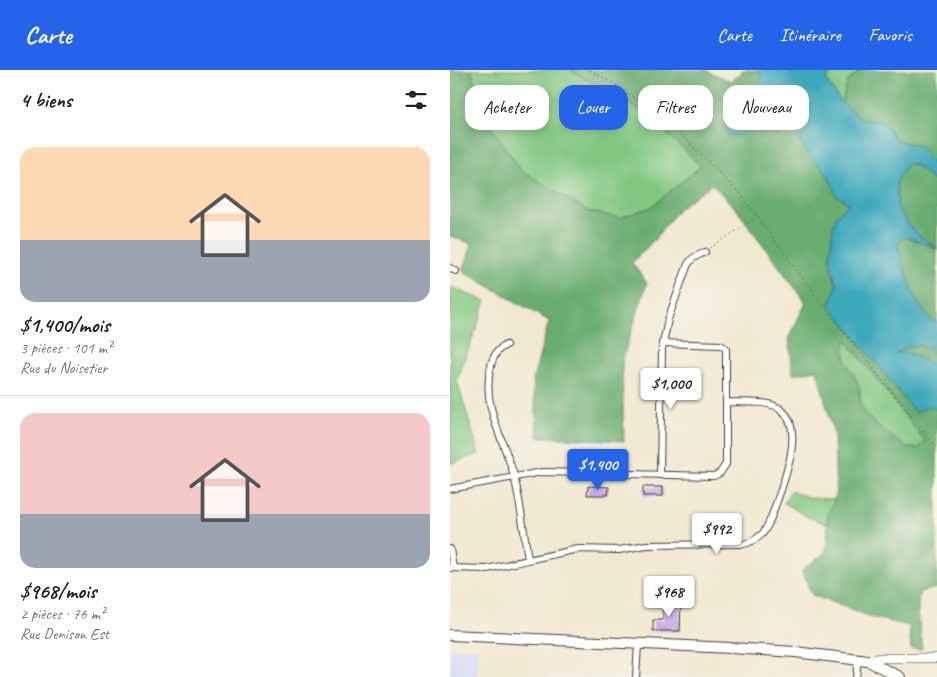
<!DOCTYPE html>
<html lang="fr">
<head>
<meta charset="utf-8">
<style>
  :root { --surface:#fff; --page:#f6f6f6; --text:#222; --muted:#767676; --line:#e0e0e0; --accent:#2563eb }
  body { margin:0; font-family:Caveat,sans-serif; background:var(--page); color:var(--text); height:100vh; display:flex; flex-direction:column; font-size:19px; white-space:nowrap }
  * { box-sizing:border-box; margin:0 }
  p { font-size:16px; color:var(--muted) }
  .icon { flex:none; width:28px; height:28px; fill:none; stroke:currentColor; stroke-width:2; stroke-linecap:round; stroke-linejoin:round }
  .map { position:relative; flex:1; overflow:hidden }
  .panel { display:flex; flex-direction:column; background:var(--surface); width:450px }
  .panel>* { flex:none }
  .hud { position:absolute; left:15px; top:15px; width:396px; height:45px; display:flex; gap:10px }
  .price { position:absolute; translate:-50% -42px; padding:0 11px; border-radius:5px; background:#fff; color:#222; font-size:16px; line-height:32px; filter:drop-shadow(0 1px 2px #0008) }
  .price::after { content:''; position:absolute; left:50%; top:30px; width:15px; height:11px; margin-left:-8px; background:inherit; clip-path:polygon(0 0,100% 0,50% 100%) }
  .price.on { background:var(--accent); color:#fff }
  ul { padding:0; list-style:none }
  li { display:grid; align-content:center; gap:10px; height:265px; padding:0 20px }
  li+li { border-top:1px solid var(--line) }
  li span { display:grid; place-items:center; height:155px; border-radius:15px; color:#555 }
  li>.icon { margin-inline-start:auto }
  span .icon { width:90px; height:90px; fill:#fffc; stroke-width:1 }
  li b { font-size:21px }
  h2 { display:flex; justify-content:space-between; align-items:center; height:60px; padding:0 20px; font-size:21px }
  .tag { padding:0 18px; border-radius:15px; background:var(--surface); box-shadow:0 2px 8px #0003; font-size:18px; line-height:45px }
  .tag.on { background:var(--accent); color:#fff }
  header { display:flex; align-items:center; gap:30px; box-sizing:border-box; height:70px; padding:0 25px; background:var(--accent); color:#fff }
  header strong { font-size:24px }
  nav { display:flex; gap:28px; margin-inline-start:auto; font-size:18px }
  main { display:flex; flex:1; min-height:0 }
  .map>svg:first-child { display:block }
</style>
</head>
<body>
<header>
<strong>Carte</strong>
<nav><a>Carte</a><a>Itinéraire</a><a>Favoris</a></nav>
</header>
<main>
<section class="panel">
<h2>4 biens<svg class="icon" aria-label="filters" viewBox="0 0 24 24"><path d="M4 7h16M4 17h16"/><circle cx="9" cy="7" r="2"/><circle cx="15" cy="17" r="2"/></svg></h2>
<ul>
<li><span style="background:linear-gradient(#ffd9b3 60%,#9aa5b1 0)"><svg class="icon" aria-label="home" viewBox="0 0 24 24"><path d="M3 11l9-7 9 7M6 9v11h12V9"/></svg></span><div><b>$1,400/mois</b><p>3 pièces · 101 m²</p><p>Rue du Noisetier</p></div></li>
<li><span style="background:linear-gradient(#f6c9c9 65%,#9aa5b1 0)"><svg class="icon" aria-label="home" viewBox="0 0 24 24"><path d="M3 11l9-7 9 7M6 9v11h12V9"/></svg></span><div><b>$968/mois</b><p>2 pièces · 76 m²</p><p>Rue Denison Est</p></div></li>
</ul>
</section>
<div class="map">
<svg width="487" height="607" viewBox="0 0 487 607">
  <rect width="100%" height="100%" fill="#f7f3e8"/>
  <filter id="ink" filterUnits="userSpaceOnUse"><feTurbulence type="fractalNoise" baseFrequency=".02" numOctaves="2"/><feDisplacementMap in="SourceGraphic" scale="10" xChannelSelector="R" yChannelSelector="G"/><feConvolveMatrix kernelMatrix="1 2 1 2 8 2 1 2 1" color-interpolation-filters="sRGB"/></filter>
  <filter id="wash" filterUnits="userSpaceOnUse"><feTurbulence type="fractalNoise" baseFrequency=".0096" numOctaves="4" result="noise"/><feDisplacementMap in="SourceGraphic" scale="20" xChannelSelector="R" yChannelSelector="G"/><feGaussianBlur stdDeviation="1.12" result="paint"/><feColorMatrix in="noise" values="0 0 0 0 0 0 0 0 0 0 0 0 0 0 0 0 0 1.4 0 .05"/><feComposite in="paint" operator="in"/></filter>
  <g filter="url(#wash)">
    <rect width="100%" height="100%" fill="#f1e8d0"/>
    <polygon fill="#cfdafa" points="0,578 28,579 28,607 0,607"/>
    <g fill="#81c782" stroke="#4e724f">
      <polygon points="21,0 120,0 195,43 251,96 201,137 170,148 137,141 71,100 37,51"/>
      <polygon points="398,0 411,0 398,11 392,33 376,10 379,4 393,2"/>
      <polygon points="0,217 36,231 7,311 29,384 0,394"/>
      <polygon points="396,269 476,372 468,379 457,377 424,353 411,336 410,321 406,309 397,295 394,280"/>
      <polygon points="340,421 361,428 385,429 378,445 377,454 358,447 334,433"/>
    </g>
    <g fill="#68ac70" stroke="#426446" fill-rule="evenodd">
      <path d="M0 0H21L37 51 71 100 137 141 170 148 201 137 251 96 195 43 120 0H255L281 11 291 3 292 0H309L312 7 305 20 298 59 329 66 330 60 322 51 318 44 329 40 340 51 344 62 357 82 378 105 387 126 400 132 387 146 381 199 387 215 480 336 487 340V518L469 522 468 540 472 579H461L459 556 424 548 362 525 352 500 376 482 378 445 386 426 384 365 367 300 343 304 339 267 356 233 287 140 262 114 229 138 204 170 182 193 197 213 172 291 174 371 88 367 83 309 99 251 13 201 22 174 0 166ZM396 270 475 371 468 379C465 378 460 378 457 377 445 372 415 348 411 336 408 327 411 318 406 309 398 292 391 292 396 270Z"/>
      <polygon points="411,0 487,0 487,100 470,76 447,71 437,57 431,52 412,50 392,33 398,11"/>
      <path d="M457 93 465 95 487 114V253C464 241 456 200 448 176L450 170 456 167 485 178 468 165 458 154 448 138 446 114Z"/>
      <polygon points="465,274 478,278 487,286 487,298 462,284 444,283"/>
    </g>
    <path fill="#3ca9bc" stroke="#2c626c" d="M309 0H398L393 2 379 4 376 10 392 33 412 50 431 51 437 57 447 71 470 76 487 100V114L465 95 457 93 446 114 448 138 458 154 468 165 487 178 456 167 450 170 448 176C456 200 464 241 487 253V286C470 271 464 274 446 283L462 284 487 298V340L480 336 465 342 380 235 387 215 380 191 383 156 387 146 399 133 387 126 378 105 357 82 344 62 340 51 329 40 319 44 322 51 331 60 329 66 298 59 290 65H278L275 58 279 31 304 20 312 7Z"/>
    <g id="blocks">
      <g fill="#c6abe5">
        <polygon points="138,416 159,417 158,425 137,425"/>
        <rect x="193" y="417" width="20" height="9"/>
        <polygon points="213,533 231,533 230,561 203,561 203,550 213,550"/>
      </g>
    </g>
  </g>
  <g filter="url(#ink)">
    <use href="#blocks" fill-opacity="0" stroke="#3c3b37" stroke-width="1"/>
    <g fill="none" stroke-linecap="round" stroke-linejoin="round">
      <g stroke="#3c3b37" stroke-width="8">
        <g id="minor">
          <polyline points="0,198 6,201"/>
          <path d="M56 275C47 279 43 286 41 296 30 336 56 372 65 410 71 436 74 463 78 489"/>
          <polyline points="210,405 212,279 218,249 238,194 243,188 255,182"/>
          <polyline points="0,419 92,402 264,406 270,403 276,394 276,279 271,275 212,273"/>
          <polyline points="0,479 3,498"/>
          <path d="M0 498 37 499 128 479 169 480 196 475 294 474C301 472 308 469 313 463 320 454 323 442 327 431 335 408 356 355 329 338 317 330 290 333 276 332"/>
          <polyline points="186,607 188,575"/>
          <polyline points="406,607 408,589"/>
        </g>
      </g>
      <g stroke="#3c3b37" stroke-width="9">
        <polyline id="tertiary" points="418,591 428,588 487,588"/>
      </g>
      <g stroke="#3c3b37" stroke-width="12">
        <polyline id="primary" points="0,565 281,578 345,582 418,591 450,607"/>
      </g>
      <g stroke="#3c3b37" stroke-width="1" stroke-dasharray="1 4" stroke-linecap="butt">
        <polyline points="140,0 168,16 207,44 244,77 291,125 379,243 487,379"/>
        <polyline points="260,178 306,148"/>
      </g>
      <use href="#minor" stroke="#fff" stroke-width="6"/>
      <use href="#tertiary" stroke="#fff" stroke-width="8"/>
      <use href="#primary" stroke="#fff" stroke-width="10"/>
    </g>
  </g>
</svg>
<b class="price" style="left:221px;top:340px">$1,000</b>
<b class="price on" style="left:148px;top:421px">$1,400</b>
<b class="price" style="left:267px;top:485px">$992</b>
<b class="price" style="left:219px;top:548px">$968</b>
<div class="hud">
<a class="tag">Acheter</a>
<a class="tag on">Louer</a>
<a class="tag">Filtres</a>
<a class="tag">Nouveau</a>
</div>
</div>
</main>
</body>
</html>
